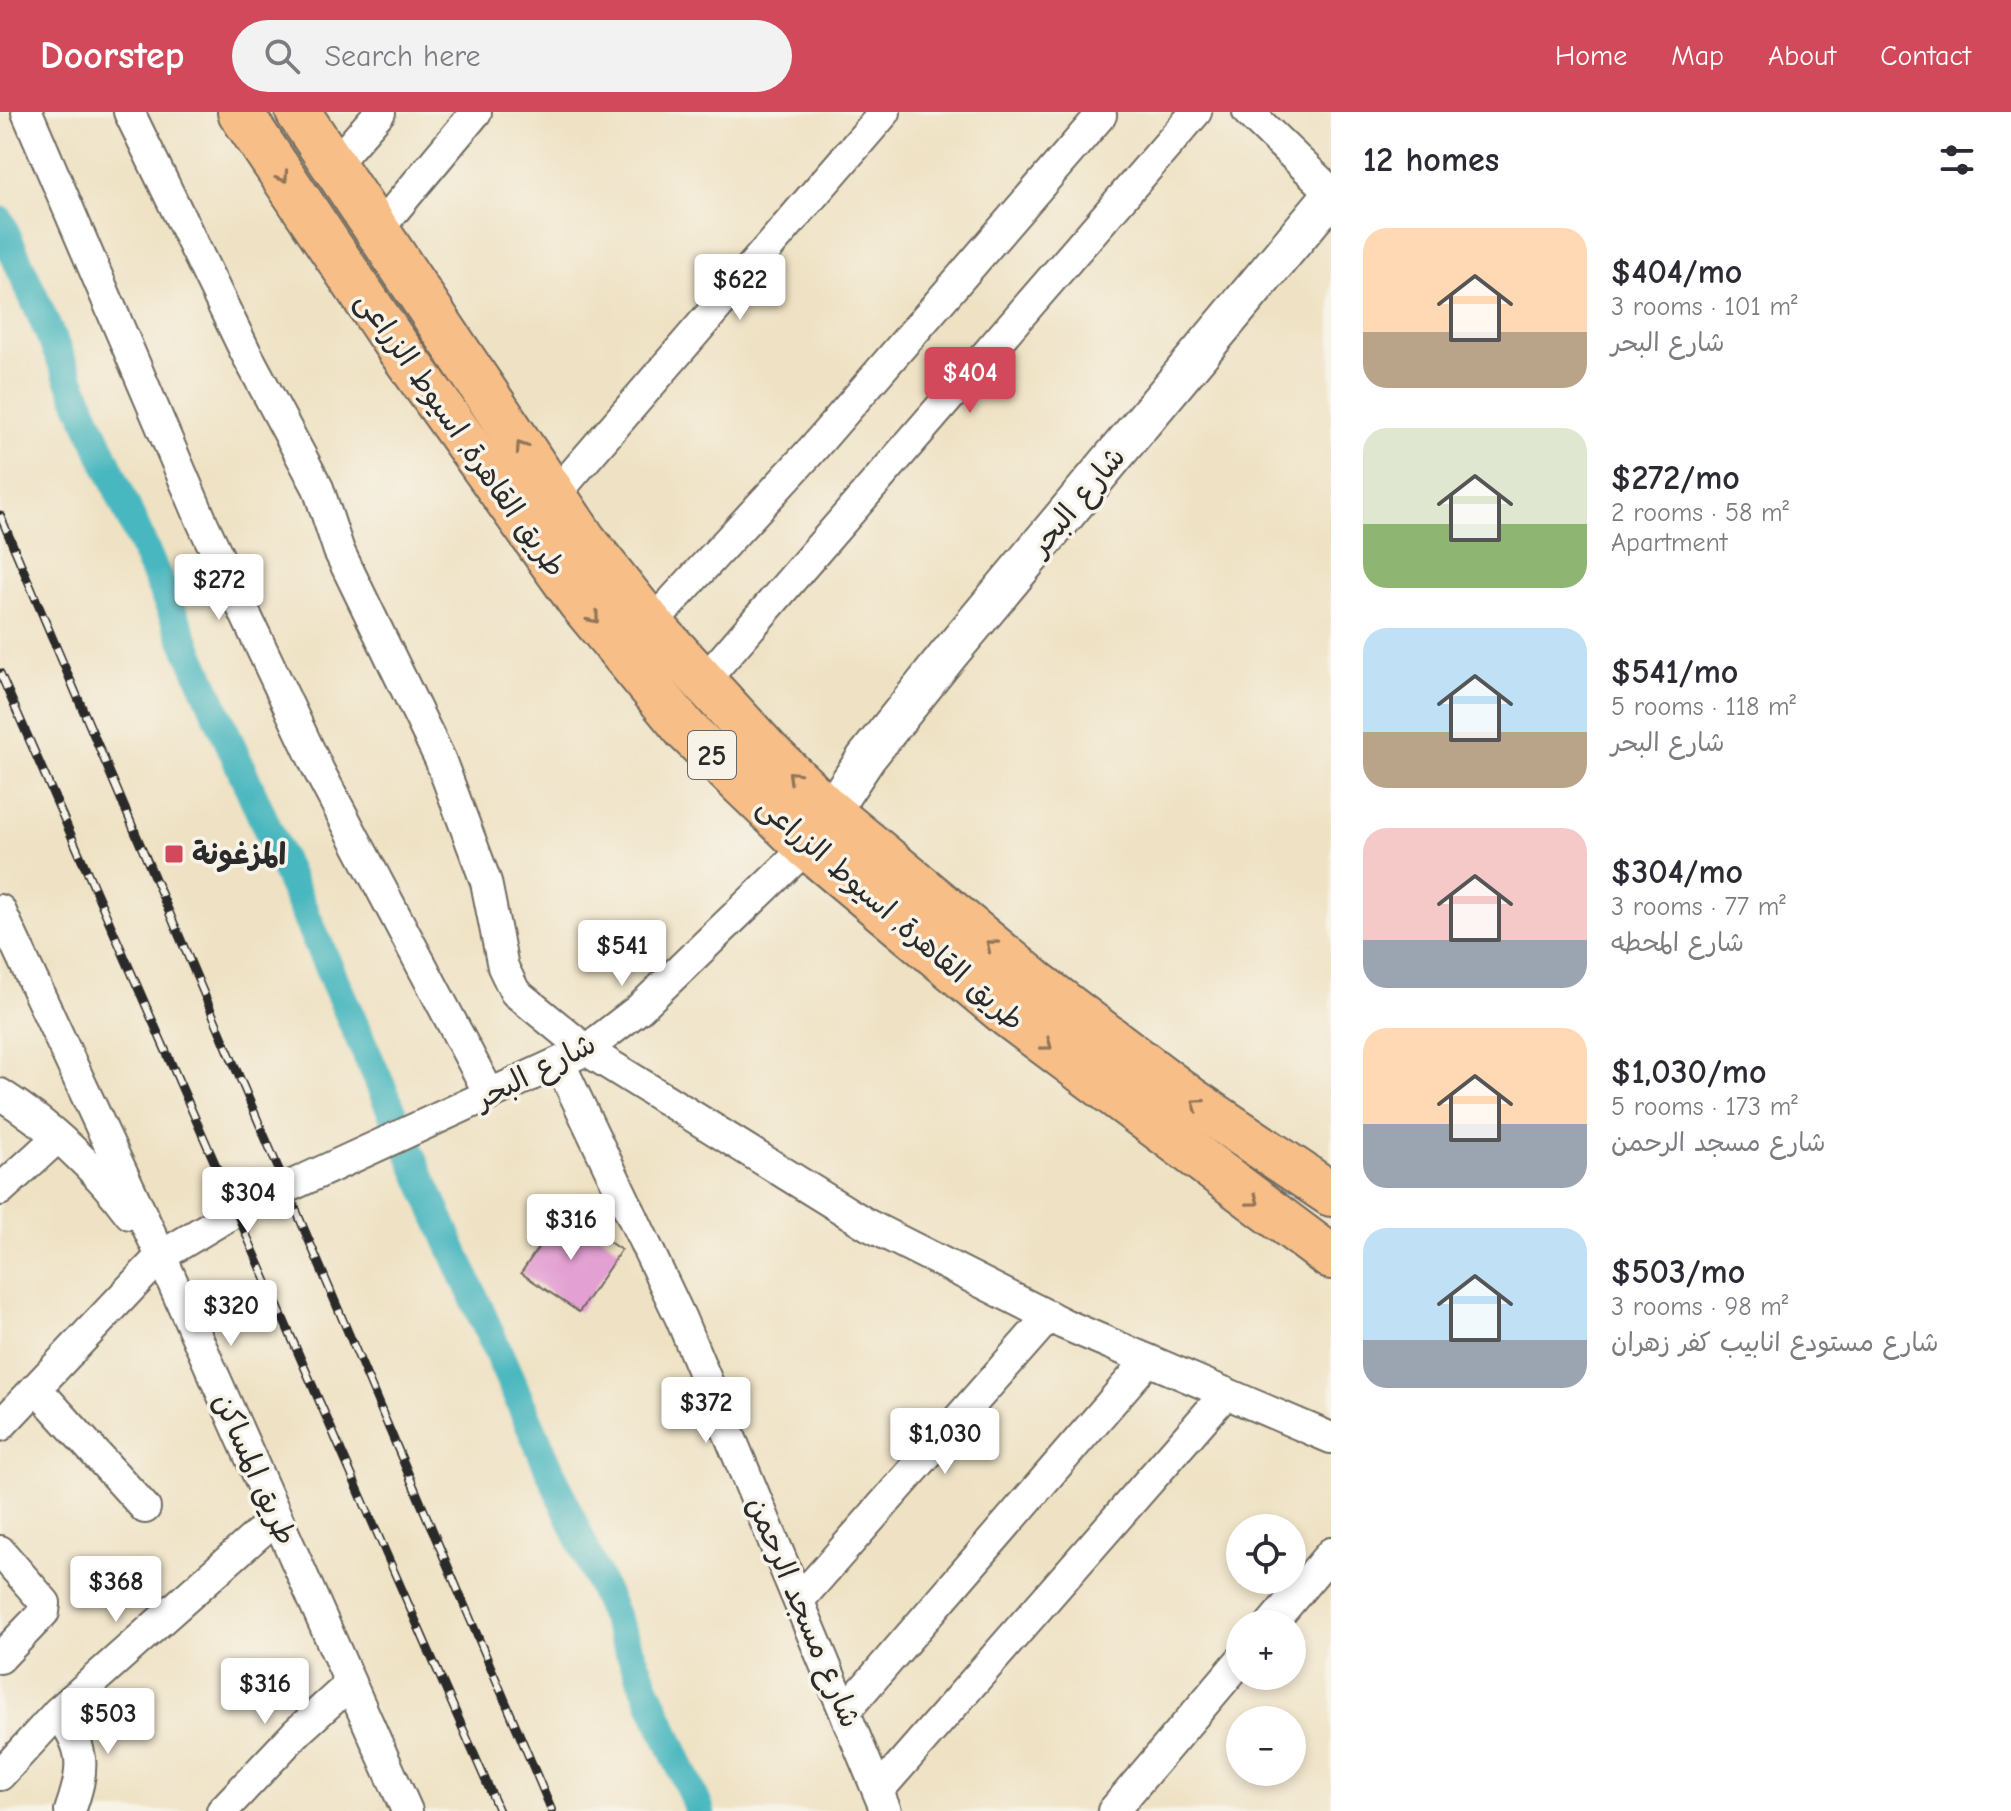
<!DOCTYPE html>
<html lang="en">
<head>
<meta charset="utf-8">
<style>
  :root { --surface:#fff; --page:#f2f2f3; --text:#2b2b33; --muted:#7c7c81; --accent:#d1495b }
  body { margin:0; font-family:"Comic Neue","Playpen Sans Arabic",sans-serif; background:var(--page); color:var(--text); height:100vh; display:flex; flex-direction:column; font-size:30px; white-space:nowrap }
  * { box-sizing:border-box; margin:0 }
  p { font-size:26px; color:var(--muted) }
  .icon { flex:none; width:44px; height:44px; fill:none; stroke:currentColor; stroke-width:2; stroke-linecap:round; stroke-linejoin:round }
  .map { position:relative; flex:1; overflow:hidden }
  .sheet { display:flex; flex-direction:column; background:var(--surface); width:680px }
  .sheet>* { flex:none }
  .controls { position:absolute; left:1226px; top:1402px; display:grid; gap:16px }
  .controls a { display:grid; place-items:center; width:80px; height:80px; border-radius:50%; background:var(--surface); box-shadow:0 4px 12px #0003; font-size:40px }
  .price { position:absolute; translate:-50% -68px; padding:0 18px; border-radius:8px; background:#fff; color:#222; font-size:26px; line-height:52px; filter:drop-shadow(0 2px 4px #0008) }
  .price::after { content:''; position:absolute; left:50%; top:48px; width:24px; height:18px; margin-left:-12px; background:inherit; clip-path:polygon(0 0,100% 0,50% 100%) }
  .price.current { background:var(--accent); color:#fff }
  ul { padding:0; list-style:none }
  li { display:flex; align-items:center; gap:24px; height:200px; padding:0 32px }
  li span { display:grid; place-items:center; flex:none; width:224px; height:160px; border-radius:24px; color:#555 }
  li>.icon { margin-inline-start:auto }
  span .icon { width:96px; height:96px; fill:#fffc; stroke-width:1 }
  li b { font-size:34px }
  h2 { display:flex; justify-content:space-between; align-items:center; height:96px; padding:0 32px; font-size:34px }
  header { display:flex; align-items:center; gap:48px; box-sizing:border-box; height:112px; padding:0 40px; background:var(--accent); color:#fff }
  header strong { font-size:38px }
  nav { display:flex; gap:44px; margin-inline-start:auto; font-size:28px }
  .search { width:560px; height:72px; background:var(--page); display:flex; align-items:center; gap:20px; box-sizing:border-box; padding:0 28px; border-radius:44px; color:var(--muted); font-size:30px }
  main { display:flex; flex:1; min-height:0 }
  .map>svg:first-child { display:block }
</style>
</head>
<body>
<header>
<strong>Doorstep</strong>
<div class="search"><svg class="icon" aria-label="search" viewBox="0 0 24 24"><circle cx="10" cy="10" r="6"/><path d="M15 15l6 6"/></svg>Search here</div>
<nav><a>Home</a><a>Map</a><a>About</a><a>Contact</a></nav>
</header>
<main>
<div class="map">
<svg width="1331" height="1699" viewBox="0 0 1331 1699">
  <rect width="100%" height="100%" fill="#f7f3e8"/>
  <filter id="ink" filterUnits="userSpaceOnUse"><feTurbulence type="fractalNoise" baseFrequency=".0125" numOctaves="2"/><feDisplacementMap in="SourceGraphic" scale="16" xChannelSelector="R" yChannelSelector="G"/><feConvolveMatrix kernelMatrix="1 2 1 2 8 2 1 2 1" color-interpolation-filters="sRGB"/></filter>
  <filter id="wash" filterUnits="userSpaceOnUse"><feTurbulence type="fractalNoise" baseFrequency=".006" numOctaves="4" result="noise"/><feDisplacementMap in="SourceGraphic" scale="32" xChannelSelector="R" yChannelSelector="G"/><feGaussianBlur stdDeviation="1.8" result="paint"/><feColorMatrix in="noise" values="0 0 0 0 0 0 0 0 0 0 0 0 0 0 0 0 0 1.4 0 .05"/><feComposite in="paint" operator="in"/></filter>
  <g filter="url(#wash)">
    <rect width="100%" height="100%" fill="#efe2c4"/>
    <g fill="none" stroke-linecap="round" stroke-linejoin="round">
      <polyline stroke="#48b7bf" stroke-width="30" points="0,109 700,1699"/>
    </g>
    <g id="blocks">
      <polygon fill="#e3a0d3" points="563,1099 621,1138 579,1200 521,1161"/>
    </g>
  </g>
  <g filter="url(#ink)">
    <use href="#blocks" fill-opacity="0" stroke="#706b61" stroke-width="2"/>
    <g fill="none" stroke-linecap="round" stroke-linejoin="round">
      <g stroke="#706b61" stroke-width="34">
        <g id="minor">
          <polyline points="27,0 203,412 319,659 490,983"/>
          <polyline points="129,0 246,241 318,376 339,439 440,647 486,770 503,855 515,880 586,938 868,1113 1064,1212 1331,1326"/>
          <polyline points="1248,0 1331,80"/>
          <polyline points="333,54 380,0"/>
          <polyline points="376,120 476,0"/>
          <polyline points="554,384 885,0"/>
          <polyline points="651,512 810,340 1101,3"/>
          <polyline points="703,570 1196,0"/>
          <polyline points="0,798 161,1144 407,1699"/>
          <polyline points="560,952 681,1207 886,1699"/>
          <path d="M0 982C48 1012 96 1056 130 1102"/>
          <polyline points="0,1078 57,1026"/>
          <polyline points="36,1276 145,1396"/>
          <polyline points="0,1314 161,1144 236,1099 586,938 639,897 807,735"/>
          <polyline points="0,1439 45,1491 44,1500 0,1546"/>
          <polyline points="799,1488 1049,1204"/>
          <polyline points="1271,1512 1331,1441"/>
          <polyline points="845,1599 1148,1248"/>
          <path d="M58 1600C86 1637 85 1657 70 1699"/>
          <polyline points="0,1663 58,1600 276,1406"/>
          <polyline points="878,1679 1226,1281"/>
          <polyline points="222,1699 297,1620 350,1572"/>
          <polyline points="1113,1699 1240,1549"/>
        </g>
      </g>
      <g stroke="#706b61" stroke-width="42">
        <polyline id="tertiary" points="830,700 866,646 949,542 1331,84"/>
      </g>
      <g stroke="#706b61" stroke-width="48">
        <g id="trunk">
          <polyline points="240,0 392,227 580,490 686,618 807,735 1009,904 1331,1145"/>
          <polyline points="298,0 584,428 651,512 767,639 830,700 1034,869 1190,987 1331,1082"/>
        </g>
      </g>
      <use href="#minor" stroke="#fff" stroke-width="30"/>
      <use href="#tertiary" stroke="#fff" stroke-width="38"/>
      <use href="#trunk" stroke="#f7be87" stroke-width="44"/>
      <g stroke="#2b2b2b" stroke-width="9">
        <g id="rail">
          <polyline points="0,403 552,1699"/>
          <polyline points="0,561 499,1699"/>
        </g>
      </g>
      <use href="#rail" stroke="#f7f3e8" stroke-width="6" stroke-dasharray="18" stroke-linecap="butt"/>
    </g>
    <defs><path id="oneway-chevron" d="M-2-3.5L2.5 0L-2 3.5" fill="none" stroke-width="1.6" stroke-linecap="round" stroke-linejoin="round" transform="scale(2)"/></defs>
    <g stroke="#917459">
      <use href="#oneway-chevron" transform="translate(283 65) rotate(56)"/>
      <use href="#oneway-chevron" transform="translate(521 335) rotate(-124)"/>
      <use href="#oneway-chevron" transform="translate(594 506) rotate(50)"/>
      <use href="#oneway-chevron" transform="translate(793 664) rotate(-136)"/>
      <use href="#oneway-chevron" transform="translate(991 833) rotate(-140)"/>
      <use href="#oneway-chevron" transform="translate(1047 933) rotate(37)"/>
      <use href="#oneway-chevron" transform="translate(1197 992) rotate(-145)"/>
      <use href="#oneway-chevron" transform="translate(1254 1089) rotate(37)"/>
    </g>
  </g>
  <rect fill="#d1495b" stroke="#f7f3e8" stroke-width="3" x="164" y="732" width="20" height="20" rx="4"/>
  <g text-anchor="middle" stroke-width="7" stroke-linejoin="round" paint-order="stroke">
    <rect fill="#f7f3e8" stroke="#686764" stroke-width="2" x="688" y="619" width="48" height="48" rx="6"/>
    <g font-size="28" font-weight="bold" fill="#2b2b2b">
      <text x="712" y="653">25</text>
    </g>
    <g font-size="30" fill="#2b2b2b" stroke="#f7f3e8">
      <text transform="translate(461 322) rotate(55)" y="10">طريق القاهرة, اسيوط الزراعى</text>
      <text transform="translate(1077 389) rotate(-50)" y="10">شارع البحر</text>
      <text transform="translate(891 801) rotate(41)" y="10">طريق القاهرة, اسيوط الزراعى</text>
      <text transform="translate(535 959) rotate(-27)" y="10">شارع البحر</text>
      <text transform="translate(255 1357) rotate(66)" y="10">طريق المساكن</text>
      <text transform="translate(804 1500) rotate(67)" y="10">شارع مسجد الرحمن</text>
    </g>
    <g font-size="30" font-weight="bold" fill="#2b2b2b" stroke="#f7f3e8" text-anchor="start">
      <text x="192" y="752">المزغونة</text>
    </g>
  </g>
</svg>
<div class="controls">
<a><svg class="icon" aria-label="locate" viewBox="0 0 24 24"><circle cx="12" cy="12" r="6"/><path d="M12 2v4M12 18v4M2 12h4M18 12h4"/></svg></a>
<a>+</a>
<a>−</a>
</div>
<b class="price" style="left:740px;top:210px">$622</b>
<b class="price current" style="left:970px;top:303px">$404</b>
<b class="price" style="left:219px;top:510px">$272</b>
<b class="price" style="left:622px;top:876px">$541</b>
<b class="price" style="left:248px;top:1123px">$304</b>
<b class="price" style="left:571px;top:1150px">$316</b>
<b class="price" style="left:231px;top:1236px">$320</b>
<b class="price" style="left:706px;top:1333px">$372</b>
<b class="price" style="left:945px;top:1364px">$1,030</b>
<b class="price" style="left:116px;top:1512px">$368</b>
<b class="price" style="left:265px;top:1614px">$316</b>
<b class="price" style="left:108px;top:1644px">$503</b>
</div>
<section class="sheet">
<h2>12 homes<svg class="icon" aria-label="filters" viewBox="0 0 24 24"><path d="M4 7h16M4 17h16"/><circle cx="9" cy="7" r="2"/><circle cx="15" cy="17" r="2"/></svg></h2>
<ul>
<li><span style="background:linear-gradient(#ffd9b3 65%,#b9a48a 0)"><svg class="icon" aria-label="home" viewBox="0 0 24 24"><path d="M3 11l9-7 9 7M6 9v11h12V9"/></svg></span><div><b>$404/mo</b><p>3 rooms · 101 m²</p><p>شارع البحر</p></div></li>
<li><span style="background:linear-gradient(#dfe7d0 60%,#8fb573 0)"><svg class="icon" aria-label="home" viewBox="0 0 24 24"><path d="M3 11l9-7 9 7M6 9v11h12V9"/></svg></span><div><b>$272/mo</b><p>2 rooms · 58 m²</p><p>Apartment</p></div></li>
<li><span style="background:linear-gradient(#bfe0f5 65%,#b9a48a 0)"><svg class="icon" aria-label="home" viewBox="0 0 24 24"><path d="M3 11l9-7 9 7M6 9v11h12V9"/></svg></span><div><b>$541/mo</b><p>5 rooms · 118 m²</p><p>شارع البحر</p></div></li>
<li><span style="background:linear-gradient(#f6c9c9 70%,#9aa5b1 0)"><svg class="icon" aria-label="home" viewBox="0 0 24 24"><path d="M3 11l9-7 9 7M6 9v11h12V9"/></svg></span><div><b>$304/mo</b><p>3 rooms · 77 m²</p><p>شارع المحطه</p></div></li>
<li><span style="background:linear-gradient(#ffd9b3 60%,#9aa5b1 0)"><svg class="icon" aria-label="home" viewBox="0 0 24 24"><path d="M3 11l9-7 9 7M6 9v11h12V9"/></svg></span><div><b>$1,030/mo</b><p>5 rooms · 173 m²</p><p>شارع مسجد الرحمن</p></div></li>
<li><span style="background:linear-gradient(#bfe0f5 70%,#9aa5b1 0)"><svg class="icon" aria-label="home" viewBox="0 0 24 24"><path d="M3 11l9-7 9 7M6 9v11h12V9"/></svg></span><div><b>$503/mo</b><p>3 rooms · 98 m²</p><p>شارع مستودع انابيب كفر زهران</p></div></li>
</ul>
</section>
</main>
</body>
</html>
